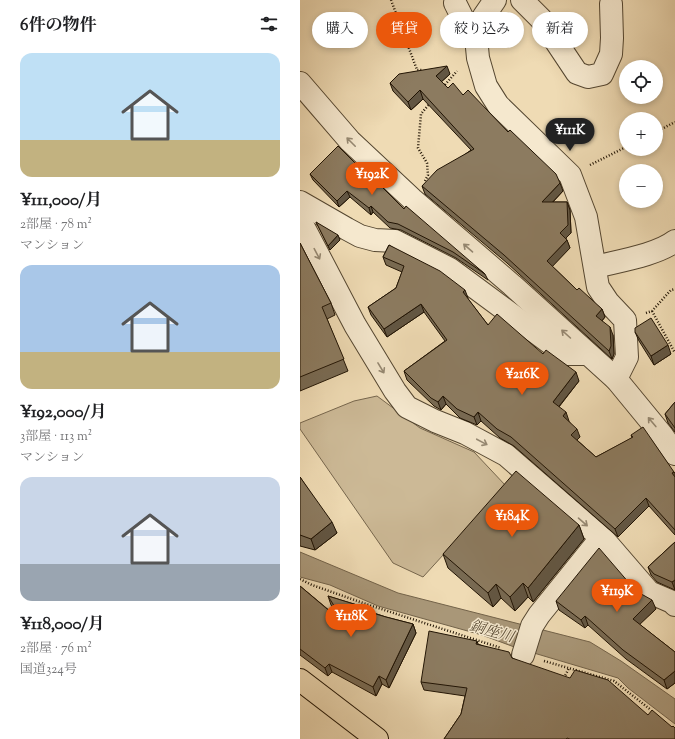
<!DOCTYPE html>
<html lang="ja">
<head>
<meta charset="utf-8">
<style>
  :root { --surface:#fff; --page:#f6f6f6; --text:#202124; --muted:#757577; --accent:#ea580c }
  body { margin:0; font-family:"Sorts Mill Goudy","Noto Serif JP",serif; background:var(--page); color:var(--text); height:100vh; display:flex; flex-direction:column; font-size:15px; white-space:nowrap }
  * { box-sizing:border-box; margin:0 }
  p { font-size:13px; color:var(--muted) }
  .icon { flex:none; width:22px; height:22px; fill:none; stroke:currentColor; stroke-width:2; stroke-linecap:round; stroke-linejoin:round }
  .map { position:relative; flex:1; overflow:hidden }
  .drawer { display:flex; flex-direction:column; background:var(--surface); width:300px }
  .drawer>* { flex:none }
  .top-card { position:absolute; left:12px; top:12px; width:303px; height:36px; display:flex; gap:8px }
  .controls { position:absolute; left:319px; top:60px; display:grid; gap:8px }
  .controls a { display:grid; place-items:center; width:44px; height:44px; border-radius:50%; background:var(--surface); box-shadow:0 2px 6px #0003; font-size:20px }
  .price { position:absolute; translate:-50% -34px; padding:0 9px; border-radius:14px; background:var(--accent); color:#fff; font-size:13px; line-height:26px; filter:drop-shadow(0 1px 2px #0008) }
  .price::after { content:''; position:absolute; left:50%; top:24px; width:12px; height:9px; margin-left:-6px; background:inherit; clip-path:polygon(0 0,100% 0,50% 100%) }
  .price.on { background:#222; color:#fff }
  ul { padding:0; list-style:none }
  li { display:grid; align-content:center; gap:8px; height:212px; padding:0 20px }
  li span { display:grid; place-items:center; height:124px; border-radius:12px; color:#555 }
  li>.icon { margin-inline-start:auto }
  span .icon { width:72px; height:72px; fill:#fffc; stroke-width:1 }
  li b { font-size:17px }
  h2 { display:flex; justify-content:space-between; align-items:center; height:48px; padding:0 20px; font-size:17px }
  .chip { padding:0 14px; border-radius:18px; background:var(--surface); box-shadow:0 2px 6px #0003; font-size:14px; line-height:36px }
  .chip.on { background:var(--accent); color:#fff }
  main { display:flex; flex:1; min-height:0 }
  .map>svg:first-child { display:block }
</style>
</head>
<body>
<main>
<section class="drawer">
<h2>6件の物件<svg class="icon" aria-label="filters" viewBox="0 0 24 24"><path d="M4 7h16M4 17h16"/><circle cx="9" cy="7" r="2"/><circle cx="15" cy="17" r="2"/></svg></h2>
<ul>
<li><span style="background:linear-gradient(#bfe0f5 70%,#c2b280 0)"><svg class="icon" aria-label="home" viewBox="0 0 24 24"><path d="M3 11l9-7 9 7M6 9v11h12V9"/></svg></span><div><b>¥111,000/月</b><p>2部屋 · 78 m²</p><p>マンション</p></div></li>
<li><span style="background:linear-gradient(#a9c7e8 70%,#c2b280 0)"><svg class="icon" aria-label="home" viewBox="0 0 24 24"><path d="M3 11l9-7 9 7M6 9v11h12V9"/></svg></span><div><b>¥192,000/月</b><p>3部屋 · 113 m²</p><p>マンション</p></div></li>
<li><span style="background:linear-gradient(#c9d6e8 70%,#9aa5b1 0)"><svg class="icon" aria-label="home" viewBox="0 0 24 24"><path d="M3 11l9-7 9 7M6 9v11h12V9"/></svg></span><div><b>¥118,000/月</b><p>2部屋 · 76 m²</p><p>国道324号</p></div></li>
</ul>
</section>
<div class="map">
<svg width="375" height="739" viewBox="0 0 375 739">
  <rect width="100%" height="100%" fill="#efdbb4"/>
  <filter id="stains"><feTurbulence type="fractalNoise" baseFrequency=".005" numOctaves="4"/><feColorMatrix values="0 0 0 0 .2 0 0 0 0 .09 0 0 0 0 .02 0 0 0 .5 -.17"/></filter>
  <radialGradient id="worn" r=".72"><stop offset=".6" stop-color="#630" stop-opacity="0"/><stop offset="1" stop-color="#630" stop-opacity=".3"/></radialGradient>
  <polygon fill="#ccb996" stroke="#76664d" points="77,396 120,428 174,452 206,486 123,577 93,563 0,429 0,423 54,401"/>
  <polygon fill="#a99778" stroke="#73634a" points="0,552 98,593 290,642 321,661 375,699 375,724 328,688 318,678 217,648 182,635 78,606 30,585 0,577"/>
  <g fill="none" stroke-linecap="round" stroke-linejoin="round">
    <g stroke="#544630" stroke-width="24">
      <g id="minor">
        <polyline points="195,0 184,16 176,37 178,58 186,86 198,105 270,175 286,217 298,287 308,302 325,320 327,357 316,379"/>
        <polyline points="222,0 241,19 277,73 288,77 302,74 311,54 312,38 311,4"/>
        <polyline points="155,3 168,29 176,37"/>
        <polyline points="0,83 50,141 112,199 212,285 316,379 362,435 375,454"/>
        <polyline points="0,202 47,229 60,236 75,240 95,241 150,269 265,354 288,354"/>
        <polyline points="0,220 55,325 95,391 107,407 135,421 165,433 206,455 305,541 349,592 372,602 375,605"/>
        <path d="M295 267C318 261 357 255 375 241"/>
        <polyline points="223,655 232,626 239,615 301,538"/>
      </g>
    </g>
    <g stroke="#211404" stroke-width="24">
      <polyline id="highway" points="0,680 77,739"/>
    </g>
    <g stroke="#211404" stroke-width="2.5" stroke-dasharray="1 2" stroke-linecap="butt">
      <polyline points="91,0 117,70 122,70"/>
      <polyline points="143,87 157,71"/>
      <polyline points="356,132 375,122"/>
      <polyline points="290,165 326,147"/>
      <polyline points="125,181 128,175 127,163 118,148 121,114 130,103"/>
      <polyline points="352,311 375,353"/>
      <polyline points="346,313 352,311 371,290 375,289"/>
      <polyline points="0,579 12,585 66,604 201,648"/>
      <polyline points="244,661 314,681 351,710"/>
      <polyline points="264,678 269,668"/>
    </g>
    <use href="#minor" stroke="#f5e8ce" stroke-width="22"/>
    <use href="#highway" stroke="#efdbb4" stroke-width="22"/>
  </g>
  <g fill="#786a53" stroke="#211404">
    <polygon points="150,74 141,82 148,88 163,95 263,191 253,202 267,202 270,210 271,233 266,238 270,248 252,266 277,290 302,309 305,317 302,321 313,335 314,354 312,359 207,263 125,194 122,186 171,150 123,99 111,110 93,91 90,83"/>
    <polygon points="10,174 79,187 104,209 185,274 188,280 156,258 101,230 90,228 73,212 71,215 50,197 39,207 13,180"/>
    <polygon points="16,222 40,240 30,250"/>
    <polygon points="0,243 31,303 35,315 27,319 48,371 0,391"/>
    <polygon points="89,245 168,298 168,299 188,325 243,354 279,381 259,407 280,437 277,440 296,457 332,438 331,435 374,472 375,473 375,535 349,506 318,537 214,446 200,438 181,421 177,425 160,418 146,404 141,410 134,406 107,380 104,371 145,341 124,312 87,337 71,315 68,307 96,288 102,272 86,265 83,257"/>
    <polygon points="335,332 371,354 354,365 339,341"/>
    <polygon points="375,402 375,432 368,423 365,414"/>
    <polygon points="0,477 37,533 15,550 0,546"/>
    <polygon points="279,525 284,539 233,602 228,597 215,611 201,598 193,607 148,568 143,554"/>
    <polygon points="375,542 375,590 357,582 351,575 348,567"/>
    <polygon points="0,586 42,621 31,605 28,596 70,609 71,612 86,617 113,624 116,633 89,688 82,684 76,696 32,672 28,676 0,655"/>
    <polygon points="336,591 356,609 339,624 375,652 375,683 367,689 326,659 288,625 285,628 259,610 256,601"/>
    <polygon points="177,641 178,644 212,658 375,739 144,739 161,714 165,696 124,690 121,682"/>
  </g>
  <g fill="#625643" stroke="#211404">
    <polygon points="147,66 150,74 139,84 136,76"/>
    <polygon points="120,90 123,99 111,110 108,102"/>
    <polygon points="260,183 263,191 245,210 242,202"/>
    <polygon points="47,191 50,197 39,207 37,201"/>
    <polygon points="267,202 270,210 271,233 263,241 260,233"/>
    <polygon points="71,206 73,212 71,215 69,208"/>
    <polygon points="38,235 40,240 30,250 28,246"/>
    <polygon points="267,240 270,248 250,269 247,261"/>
    <polygon points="165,290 168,298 166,300 163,292"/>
    <polygon points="121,304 124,312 87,337 84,329"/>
    <polygon points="302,309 305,317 299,324 296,316"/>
    <polygon points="310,327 313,335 314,354 312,359 309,351"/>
    <polygon points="368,345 371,354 354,365 351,356"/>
    <polygon points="276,372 279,381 256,410 253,402"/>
    <polygon points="143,396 146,404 141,410 138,402"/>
    <polygon points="178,412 181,421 177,425 174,417"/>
    <polygon points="266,412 269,421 266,424 263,416"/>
    <polygon points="277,429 280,437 274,443 271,435"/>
    <polygon points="374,472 375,473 375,482 372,473"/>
    <polygon points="346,498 349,506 318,537 315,529"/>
    <polygon points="32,522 37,533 15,550 11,539"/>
    <polygon points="279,525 284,539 233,602 228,588"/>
    <polygon points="375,580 375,590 372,582"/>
    <polygon points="223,583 228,597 215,611 210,597"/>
    <polygon points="196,584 201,598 193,607 188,593"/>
    <polygon points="352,600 356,609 336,628 333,619"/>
    <polygon points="285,616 288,625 285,628 281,620"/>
    <polygon points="113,624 116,633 89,688 86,680"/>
    <polygon points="29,664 32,672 28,676 25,668"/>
    <polygon points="375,671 375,683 367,689 364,680"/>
    <polygon points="79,676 82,684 76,696 73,687"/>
  </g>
  <g fill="#8c7b60" stroke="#211404">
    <polygon points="147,66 136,76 148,88 153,83 163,95 168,90 208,132 210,130 256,174 260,183 242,202 267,202 268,225 260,233 267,240 247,261 277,290 279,288 302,309 296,316 310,327 311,346 309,351 204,255 122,186 137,170 174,149 120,90 108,102 90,83 99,74"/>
    <polygon points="38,146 79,187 81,186 104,209 106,206 185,274 153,252 98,224 88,222 71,206 69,208 47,191 37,201 10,174"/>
    <polygon points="16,222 38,235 28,246"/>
    <polygon points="0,243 31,303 22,307 44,359 0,377"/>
    <polygon points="89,245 140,271 165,290 163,292 188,325 197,314 243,354 246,350 276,372 253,402 266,412 263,416 277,429 271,435 296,457 333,437 331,435 343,427 374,472 372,473 375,477 375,530 346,498 315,529 211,437 197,429 178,412 174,417 157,409 143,396 138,402 131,398 104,371 147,340 121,304 84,329 68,307 96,288 104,266 83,257"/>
    <polygon points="351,318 368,345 351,356 335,332 335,328"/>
    <polygon points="375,402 375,428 365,414"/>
    <polygon points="216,471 279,525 228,588 223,583 210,597 196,584 188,593 143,554"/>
    <polygon points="0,477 32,522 11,539 0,535"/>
    <polygon points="375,542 375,580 372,582 354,574 348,567"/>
    <polygon points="299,548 336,591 352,600 333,619 375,652 375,671 364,680 323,650 285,616 281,620 256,601"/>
    <polygon points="0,586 46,625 28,596 70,609 69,612 86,617 113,624 86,680 79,676 73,687 29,664 25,668 0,649"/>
    <polygon points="129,631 177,641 176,644 209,652 212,658 270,678 275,670 308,680 348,715 352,710 372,727 373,726 375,728 375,739 270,739 267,738 266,739 144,739 161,714 167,688 121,682"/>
  </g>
  <defs><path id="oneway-shaft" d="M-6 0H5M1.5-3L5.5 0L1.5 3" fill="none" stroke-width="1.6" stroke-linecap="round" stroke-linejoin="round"/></defs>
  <g stroke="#968973">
    <use href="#oneway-shaft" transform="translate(51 142) rotate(-135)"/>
    <use href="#oneway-shaft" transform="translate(168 248) rotate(-139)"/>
    <use href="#oneway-shaft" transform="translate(17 254) rotate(62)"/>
    <use href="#oneway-shaft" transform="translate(266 334) rotate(-138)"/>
    <use href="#oneway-shaft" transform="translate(81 368) rotate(59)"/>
    <use href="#oneway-shaft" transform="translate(352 422) rotate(-130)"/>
    <use href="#oneway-shaft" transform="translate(182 442) rotate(28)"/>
    <use href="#oneway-shaft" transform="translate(283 522) rotate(41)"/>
  </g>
  <g text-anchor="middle" stroke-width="3" stroke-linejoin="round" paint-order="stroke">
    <g font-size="15" font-style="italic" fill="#5e4f38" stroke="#f5e8ce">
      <text transform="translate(192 631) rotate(16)" y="5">銅座川</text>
    </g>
  </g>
  <rect width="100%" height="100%" filter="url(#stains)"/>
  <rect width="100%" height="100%" fill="url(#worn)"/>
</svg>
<div class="controls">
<a><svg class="icon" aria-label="locate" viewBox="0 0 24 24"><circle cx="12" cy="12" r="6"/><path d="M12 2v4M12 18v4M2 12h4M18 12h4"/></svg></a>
<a>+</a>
<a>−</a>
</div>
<b class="price on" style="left:270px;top:152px">¥111K</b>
<b class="price" style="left:72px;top:196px">¥192K</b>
<b class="price" style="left:222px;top:396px">¥216K</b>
<b class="price" style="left:212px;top:538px">¥184K</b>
<b class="price" style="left:317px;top:613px">¥119K</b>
<b class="price" style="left:51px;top:638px">¥118K</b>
<div class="top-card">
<a class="chip">購入</a>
<a class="chip on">賃貸</a>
<a class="chip">絞り込み</a>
<a class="chip">新着</a>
</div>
</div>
</main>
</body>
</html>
